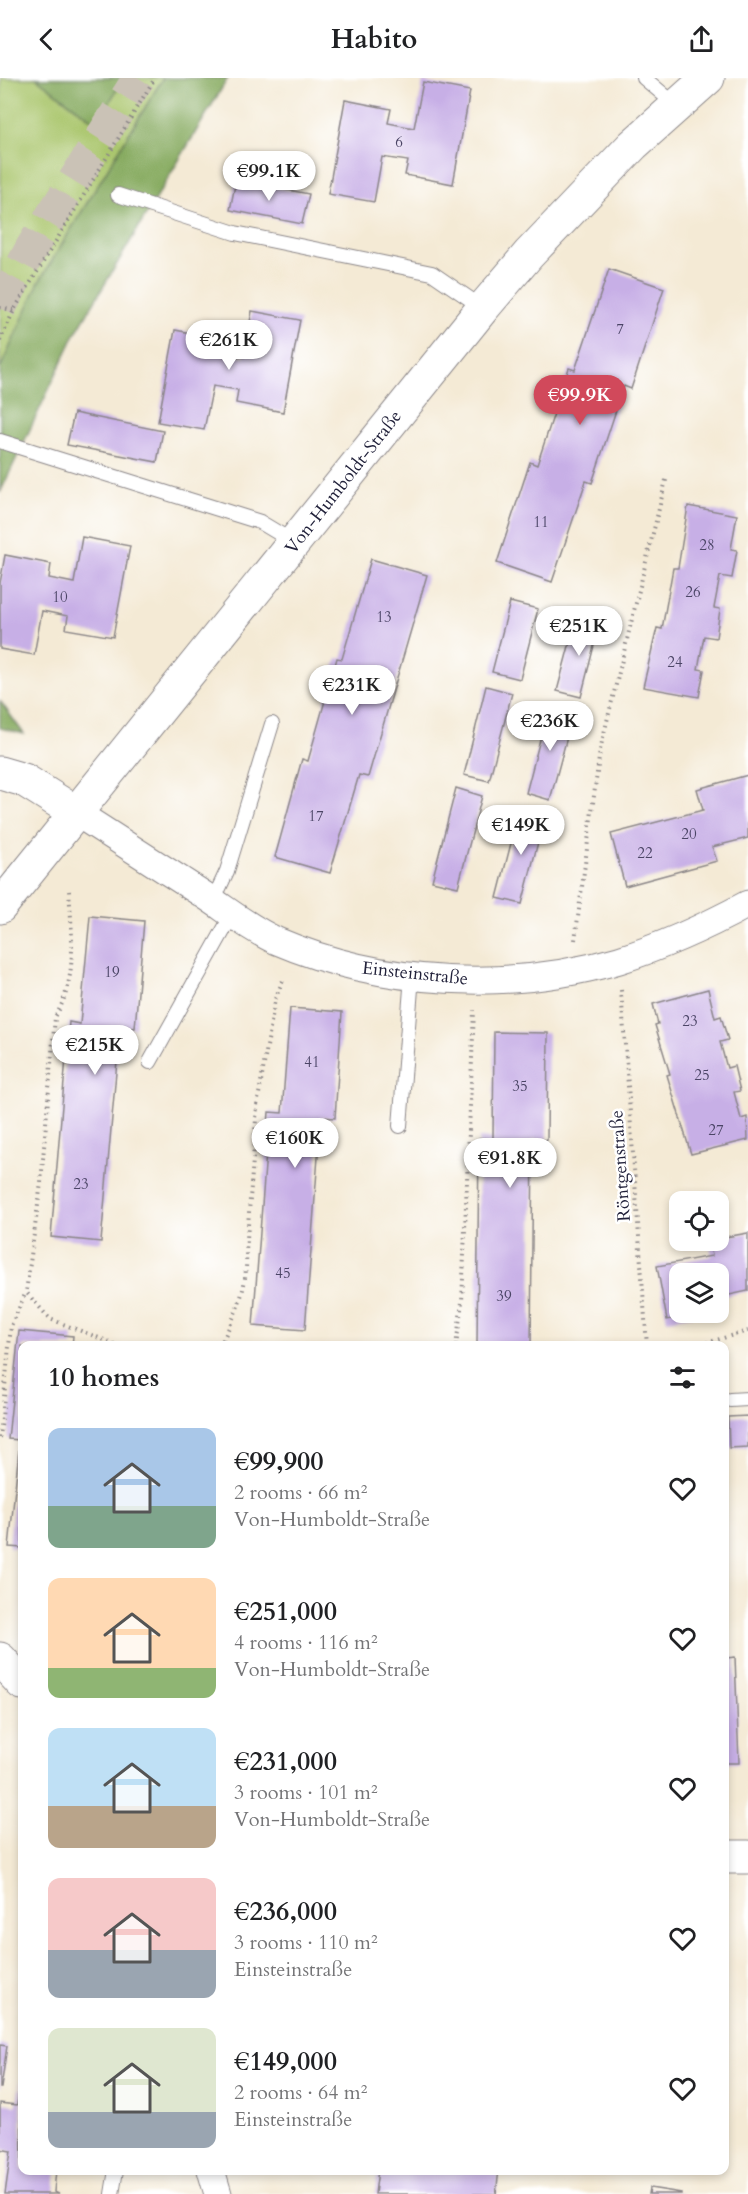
<!DOCTYPE html>
<html lang="en">
<head>
<meta charset="utf-8">
<style>
  :root { --surface:#fff; --page:#f6f6f6; --text:#202124; --muted:#757577; --accent:#d1495b }
  body { margin:0; font-family:Cardo,serif; background:var(--page); color:var(--text); height:100vh; display:flex; flex-direction:column; font-size:22px; white-space:nowrap }
  * { box-sizing:border-box; margin:0 }
  p { font-size:20px; color:var(--muted) }
  .icon { flex:none; width:33px; height:33px; fill:none; stroke:currentColor; stroke-width:2; stroke-linecap:round; stroke-linejoin:round }
  .map { position:relative; flex:1; overflow:hidden }
  .drawer { position:absolute; left:18px; top:1263px; width:711px; height:834px; display:flex; flex-direction:column; background:var(--surface); border-radius:12px; box-shadow:0 3px 9px #0003 }
  .drawer>* { flex:none }
  .controls { position:absolute; left:669px; top:1113px; display:grid; gap:12px }
  .controls a { display:grid; place-items:center; width:60px; height:60px; border-radius:12px; background:var(--surface); box-shadow:0 3px 9px #0003; font-size:30px }
  .price { position:absolute; translate:-50% -51px; padding:0 14px; border-radius:21px; background:#fff; color:#222; font-size:20px; line-height:39px; filter:drop-shadow(0 2px 3px #0008) }
  .price::after { content:''; position:absolute; left:50%; top:36px; width:18px; height:14px; margin-left:-9px; background:inherit; clip-path:polygon(0 0,100% 0,50% 100%) }
  .price.selected { background:var(--accent); color:#fff }
  ul { padding:0; list-style:none }
  li { display:flex; align-items:center; gap:18px; height:150px; padding:0 30px }
  li span { display:grid; place-items:center; flex:none; width:168px; height:120px; border-radius:12px; color:#555 }
  li>.icon { margin-inline-start:auto }
  span .icon { width:72px; height:72px; fill:#fffc; stroke-width:1 }
  li b { font-size:26px }
  h2 { display:flex; justify-content:space-between; align-items:center; height:72px; padding:0 30px; font-size:26px }
  header { display:flex; justify-content:space-between; align-items:center; height:78px; padding:0 30px; background:var(--surface); font-size:27px; font-weight:700 }
  .map>svg:first-child { display:block }
</style>
</head>
<body>
<header><svg class="icon" aria-label="back" viewBox="0 0 24 24"><path d="M15 5l-7 7 7 7"/></svg>Habito<svg class="icon" aria-label="share" viewBox="0 0 24 24"><path d="M12 15V3M7 8l5-5 5 5M5 13v7h14v-7"/></svg></header>
<div class="map">
<svg width="748" height="2116" viewBox="0 0 748 2116">
  <rect width="100%" height="100%" fill="#fff"/>
  <filter id="ink" filterUnits="userSpaceOnUse"><feTurbulence type="fractalNoise" baseFrequency=".0167" numOctaves="2"/><feDisplacementMap in="SourceGraphic" scale="12" xChannelSelector="R" yChannelSelector="G"/><feConvolveMatrix kernelMatrix="1 2 1 2 8 2 1 2 1" color-interpolation-filters="sRGB"/></filter>
  <filter id="wash" filterUnits="userSpaceOnUse"><feTurbulence type="fractalNoise" baseFrequency=".008" numOctaves="4" result="noise"/><feDisplacementMap in="SourceGraphic" scale="24" xChannelSelector="R" yChannelSelector="G"/><feGaussianBlur stdDeviation="1.35" result="paint"/><feColorMatrix in="noise" values="0 0 0 0 0 0 0 0 0 0 0 0 0 0 0 0 0 1.4 0 .05"/><feComposite in="paint" operator="in"/></filter>
  <g filter="url(#wash)">
    <rect width="100%" height="100%" fill="#f4ead5"/>
    <polygon fill="#aac66d" stroke="#667454" stroke-width="1.5" points="1,0 36,0 96,45 124,0 163,0 39,204 0,291"/>
    <g fill="#87ab60" stroke="#54664e" stroke-width="1.5">
      <polygon points="36,0 124,0 97,45"/>
      <polygon points="163,0 228,0 75,256 0,415 0,291 39,204"/>
      <polygon points="0,623 24,656 0,650"/>
    </g>
    <g id="blocks">
      <g fill="#c7afe6">
        <polygon points="423,4 470,13 453,106 405,97 408,83 382,79 374,124 328,116 345,22 391,31 388,45 414,50"/>
        <polygon points="236,102 309,116 302,146 230,132"/>
        <polygon points="609,191 664,210 631,311 624,308 592,405 586,403 552,504 497,485 530,384 537,387 569,290 575,292"/>
        <polygon points="252,233 300,242 283,334 236,325 238,312 213,308 204,352 158,344 175,252 221,261 219,275 244,279"/>
        <polygon points="74,335 163,353 157,384 67,367"/>
        <polygon points="688,428 737,437 731,471 737,472 732,500 720,498 714,530 720,531 716,560 704,558 698,591 704,592 699,619 643,609 657,550 662,551 673,490 678,490"/>
        <polygon points="82,459 130,468 113,559 66,551 68,538 42,533 34,577 0,571 0,505 5,477 51,486 49,500 74,505"/>
        <polygon points="371,481 427,497 368,699 359,697 330,795 275,779 302,681 308,683 337,580 342,581"/>
        <polygon points="510,524 538,531 520,601 492,594"/>
        <polygon points="577,538 600,544 581,619 557,613"/>
        <polygon points="486,608 512,615 489,703 464,697"/>
        <polygon points="549,627 574,633 550,722 526,715"/>
        <polygon points="748,697 748,760 712,769 717,783 625,808 611,756 703,732 697,711"/>
        <polygon points="456,710 482,718 458,809 432,803"/>
        <polygon points="520,730 545,737 522,826 497,820"/>
        <polygon points="90,838 144,843 135,950 120,949 101,1164 51,1159 69,944 80,946"/>
        <polygon points="708,911 715,940 721,938 728,962 720,964 727,990 734,988 740,1013 734,1014 741,1041 747,1039 748,1062 691,1076 667,997 670,996 655,947 658,946 653,926"/>
        <polygon points="290,930 342,934 335,1040 321,1039 305,1252 253,1248 269,1034 282,1035"/>
        <polygon points="494,954 548,955 547,1062 533,1061 531,1268 477,1268 479,1060 493,1061"/>
        <polygon points="748,1155 748,1213 720,1219 722,1231 718,1232 718,1196 680,1196 680,1234 700,1236 667,1242 657,1188 712,1178 709,1162"/>
        <polygon points="19,1253 73,1258 72,1268 22,1268 22,1470 9,1469 20,1362 8,1361"/>
        <polygon points="748,1338 748,1369 729,1370 728,1339"/>
        <polygon points="724,1556 727,1580 735,1579 739,1685 724,1685"/>
        <polygon points="0,1967 7,1968 1,2010 0,2010"/>
        <polygon points="21,1999 22,2092 56,2092 54,2114 59,2116 5,2116 11,2073 0,2071 0,2025 17,2027"/>
        <polygon points="378,2092 499,2092 496,2116 375,2116"/>
        <polygon points="650,2110 681,2115 681,2116 649,2116"/>
      </g>
    </g>
  </g>
  <g filter="url(#ink)">
    <use href="#blocks" fill-opacity="0" stroke="#8b8688" stroke-width="1.5"/>
    <g fill="none" stroke-linecap="round" stroke-linejoin="round">
      <polyline stroke="#cac2b6" stroke-width="33" stroke-dasharray="33 16" stroke-linecap="butt" points="0,230 32,169 139,0"/>
      <g stroke="#8b8688" stroke-width="16">
        <g id="service">
          <polyline points="644,0 677,28"/>
          <polyline points="118,117 235,155 432,195 483,230"/>
          <polyline points="0,363 260,444 295,465"/>
          <polyline points="213,823 227,793 272,646"/>
          <polyline points="150,984 232,837"/>
          <polyline points="400,1048 412,898"/>
          <polyline points="730,1322 748,1321"/>
          <polyline points="112,2116 116,2092"/>
        </g>
      </g>
      <g stroke="#8b8688" stroke-width="29">
        <g id="minor">
          <path d="M75 734C117 761 159 788 201 815 226 831 250 851 277 863 382 908 511 914 619 882 664 868 707 848 748 826"/>
          <polyline points="211,2092 218,2116"/>
        </g>
      </g>
      <g stroke="#8b8688" stroke-width="35">
        <g id="tertiary">
          <polyline points="0,695 24,702 75,734"/>
          <polyline points="0,829 483,230 529,176 633,67 708,0"/>
          <polyline points="0,1581 22,1605"/>
          <polyline points="724,1779 748,1779"/>
        </g>
      </g>
      <g stroke="#8b8688" stroke-width="4" stroke-dasharray="1.5 4.5" stroke-linecap="butt">
        <polyline points="0,230 14,232"/>
        <polyline points="0,263 14,232 155,0"/>
        <path d="M69 813C72 855 78 902 55 939L41 1105 26 1214 50 1241 120 1268"/>
        <polyline points="575,862 600,672 666,402"/>
        <polyline points="621,912 647,1268"/>
        <path d="M220 1268C236 1235 248 1212 246 1174L257 1028 275 921 284 900"/>
        <polyline points="456,1268 462,1224 474,932"/>
        <polyline points="695,1268 748,1253"/>
        <polyline points="0,1360 11,1248 26,1214"/>
      </g>
      <use href="#service" stroke="#fff" stroke-width="14"/>
      <use href="#minor" stroke="#fff" stroke-width="27"/>
      <use href="#tertiary" stroke="#fff" stroke-width="33"/>
    </g>
  </g>
  <g text-anchor="middle" stroke-width="5" stroke-linejoin="round" paint-order="stroke">
    <g font-size="15" fill="#4b4566">
      <text x="399" y="69">6</text>
      <text x="620" y="256">7</text>
      <text x="541" y="449">11</text>
      <text x="707" y="472">28</text>
      <text x="693" y="519">26</text>
      <text x="60" y="524">10</text>
      <text x="384" y="544">13</text>
      <text x="675" y="589">24</text>
      <text x="316" y="743">17</text>
      <text x="689" y="761">20</text>
      <text x="645" y="780">22</text>
      <text x="112" y="899">19</text>
      <text x="690" y="948">23</text>
      <text x="312" y="989">41</text>
      <text x="702" y="1002">25</text>
      <text x="520" y="1013">35</text>
      <text x="716" y="1057">27</text>
      <text x="81" y="1111">23</text>
      <text x="283" y="1200">45</text>
      <text x="504" y="1223">39</text>
    </g>
    <g font-size="18" fill="#22223b" stroke="#fff">
      <text transform="translate(343 404) rotate(-52)" y="6">Von-Humboldt-Straße</text>
      <text transform="translate(415 895) rotate(6)" y="6">Einsteinstraße</text>
      <text transform="translate(620 1088) rotate(-94)" y="6">Röntgenstraße</text>
    </g>
  </g>
</svg>
<div class="controls">
<a><svg class="icon" aria-label="locate" viewBox="0 0 24 24"><circle cx="12" cy="12" r="6"/><path d="M12 2v4M12 18v4M2 12h4M18 12h4"/></svg></a>
<a><svg class="icon" aria-label="layers" viewBox="0 0 24 24"><path d="M12 4l9 5-9 5-9-5zM3 14l9 5 9-5"/></svg></a>
</div>
<b class="price" style="left:269px;top:124px">€99.1K</b>
<b class="price" style="left:229px;top:293px">€261K</b>
<b class="price selected" style="left:580px;top:348px">€99.9K</b>
<b class="price" style="left:579px;top:579px">€251K</b>
<b class="price" style="left:352px;top:638px">€231K</b>
<b class="price" style="left:550px;top:674px">€236K</b>
<b class="price" style="left:521px;top:778px">€149K</b>
<b class="price" style="left:95px;top:998px">€215K</b>
<b class="price" style="left:295px;top:1091px">€160K</b>
<b class="price" style="left:510px;top:1111px">€91.8K</b>
<section class="drawer">
<h2>10 homes<svg class="icon" aria-label="filters" viewBox="0 0 24 24"><path d="M4 7h16M4 17h16"/><circle cx="9" cy="7" r="2"/><circle cx="15" cy="17" r="2"/></svg></h2>
<ul>
<li><span style="background:linear-gradient(#a9c7e8 65%,#7fa58c 0)"><svg class="icon" aria-label="home" viewBox="0 0 24 24"><path d="M3 11l9-7 9 7M6 9v11h12V9"/></svg></span><div><b>€99,900</b><p>2 rooms · 66 m²</p><p>Von-Humboldt-Straße</p></div><svg class="icon" aria-label="heart" viewBox="0 0 24 24"><path d="M12 20l-8-8c-3-5 5-10 8-4 3-6 11-1 8 4z"/></svg></li>
<li><span style="background:linear-gradient(#ffd9b3 75%,#8fb573 0)"><svg class="icon" aria-label="home" viewBox="0 0 24 24"><path d="M3 11l9-7 9 7M6 9v11h12V9"/></svg></span><div><b>€251,000</b><p>4 rooms · 116 m²</p><p>Von-Humboldt-Straße</p></div><svg class="icon" aria-label="heart" viewBox="0 0 24 24"><path d="M12 20l-8-8c-3-5 5-10 8-4 3-6 11-1 8 4z"/></svg></li>
<li><span style="background:linear-gradient(#bfe0f5 65%,#b9a48a 0)"><svg class="icon" aria-label="home" viewBox="0 0 24 24"><path d="M3 11l9-7 9 7M6 9v11h12V9"/></svg></span><div><b>€231,000</b><p>3 rooms · 101 m²</p><p>Von-Humboldt-Straße</p></div><svg class="icon" aria-label="heart" viewBox="0 0 24 24"><path d="M12 20l-8-8c-3-5 5-10 8-4 3-6 11-1 8 4z"/></svg></li>
<li><span style="background:linear-gradient(#f6c9c9 60%,#9aa5b1 0)"><svg class="icon" aria-label="home" viewBox="0 0 24 24"><path d="M3 11l9-7 9 7M6 9v11h12V9"/></svg></span><div><b>€236,000</b><p>3 rooms · 110 m²</p><p>Einsteinstraße</p></div><svg class="icon" aria-label="heart" viewBox="0 0 24 24"><path d="M12 20l-8-8c-3-5 5-10 8-4 3-6 11-1 8 4z"/></svg></li>
<li><span style="background:linear-gradient(#dfe7d0 70%,#9aa5b1 0)"><svg class="icon" aria-label="home" viewBox="0 0 24 24"><path d="M3 11l9-7 9 7M6 9v11h12V9"/></svg></span><div><b>€149,000</b><p>2 rooms · 64 m²</p><p>Einsteinstraße</p></div><svg class="icon" aria-label="heart" viewBox="0 0 24 24"><path d="M12 20l-8-8c-3-5 5-10 8-4 3-6 11-1 8 4z"/></svg></li>
</ul>
</section>
</div>
</body>
</html>
